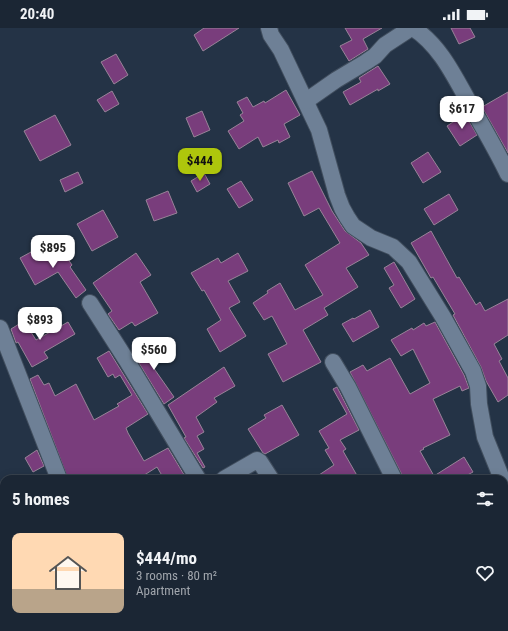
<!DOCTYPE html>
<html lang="en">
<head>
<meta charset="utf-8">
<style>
  :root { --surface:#1b2634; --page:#283240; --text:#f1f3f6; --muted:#a0a5ac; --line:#39434f; --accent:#aec60c }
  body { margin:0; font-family:"Roboto Condensed",sans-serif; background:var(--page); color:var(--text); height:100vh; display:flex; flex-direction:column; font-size:15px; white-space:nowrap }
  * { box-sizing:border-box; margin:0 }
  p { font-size:13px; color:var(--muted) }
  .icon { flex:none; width:22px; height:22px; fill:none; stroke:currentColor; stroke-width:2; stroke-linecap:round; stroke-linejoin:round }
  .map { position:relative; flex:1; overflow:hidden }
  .sheet { position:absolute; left:0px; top:447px; width:508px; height:156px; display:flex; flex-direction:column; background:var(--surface); border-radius:12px 12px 0 0; box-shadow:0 2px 10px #0003,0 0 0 1px var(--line) }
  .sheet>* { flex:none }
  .price { position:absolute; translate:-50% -34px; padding:0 9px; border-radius:8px; background:#fff; color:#222; font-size:13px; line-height:26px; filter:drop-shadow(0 1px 2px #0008) }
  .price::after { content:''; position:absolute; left:50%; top:24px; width:12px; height:9px; margin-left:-6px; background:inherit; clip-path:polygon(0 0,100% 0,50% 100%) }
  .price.on { background:var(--accent); color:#111 }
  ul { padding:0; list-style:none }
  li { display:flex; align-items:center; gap:12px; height:100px; padding:0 12px }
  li+li { border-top:1px solid var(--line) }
  li span { display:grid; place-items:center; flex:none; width:112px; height:80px; border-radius:8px; color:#555 }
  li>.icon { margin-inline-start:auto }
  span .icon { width:48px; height:48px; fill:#fffc; stroke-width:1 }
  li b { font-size:17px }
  h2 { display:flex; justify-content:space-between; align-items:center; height:48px; padding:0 12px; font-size:17px }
  .status { display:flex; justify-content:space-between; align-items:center; height:28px; padding:0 20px; background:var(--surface); direction:ltr }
  .status svg { height:11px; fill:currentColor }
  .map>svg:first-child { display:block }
</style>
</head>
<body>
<div class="status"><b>20:40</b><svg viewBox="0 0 49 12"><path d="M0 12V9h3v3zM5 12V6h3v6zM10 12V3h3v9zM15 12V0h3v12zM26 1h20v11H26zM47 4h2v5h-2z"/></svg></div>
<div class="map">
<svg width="508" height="603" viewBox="0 0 508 603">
  <rect width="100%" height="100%" fill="#243346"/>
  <g fill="#793d7c" stroke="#988398">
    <polygon points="204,0 239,0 203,23 194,7"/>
    <polygon points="345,0 382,0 363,11 368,21 349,33 340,18 352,12"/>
    <polygon points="451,0 470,0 475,9 459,16"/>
    <polygon points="116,26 128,47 114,56 101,34"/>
    <polygon points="378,38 390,56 378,63 378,61 350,77 343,64 361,54 359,50"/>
    <polygon points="286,62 300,87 284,96 290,109 279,115 278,112 263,119 258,109 239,121 228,103 244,93 240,87 243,85 237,74 247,69 253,79 264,73 265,75"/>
    <polygon points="112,63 119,76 105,84 97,72"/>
    <polygon points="508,64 508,125 482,79"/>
    <polygon points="202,83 210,102 194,109 186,90"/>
    <polygon points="465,86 477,107 460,118 447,98"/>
    <polygon points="55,87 71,117 40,133 24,103"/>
    <polygon points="428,124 441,144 423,155 411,135"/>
    <polygon points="312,143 332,183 345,203 361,215 369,227 346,240 358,259 324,280 328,287 303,302 321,334 283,354 268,326 287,316 272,288 264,292 253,275 268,265 267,263 280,255 295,282 323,267 305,237 340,215 319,180 304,188 288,155"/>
    <polygon points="78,144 83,155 65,164 60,152"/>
    <polygon points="204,145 210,156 197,164 191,153"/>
    <polygon points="241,153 253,172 239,180 227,161"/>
    <polygon points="168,163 177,185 154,193 146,172"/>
    <polygon points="449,166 458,182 434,197 424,181"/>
    <polygon points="103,182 118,209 92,223 77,196"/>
    <polygon points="431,203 457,250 459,249 476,277 480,274 485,283 508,271 508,307 494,316 502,331 499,333 508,350 508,367 498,374 486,353 481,339 453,287 455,286 433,249 431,250 411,215"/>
    <polygon points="57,215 72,237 70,239 86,262 76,270 58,244 35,257 20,230 31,224 35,231"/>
    <polygon points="136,225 151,247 140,254 158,285 135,298 132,294 119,302 108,286 112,283 93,255"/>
    <polygon points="238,225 248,243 228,253 240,274 229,280 246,308 220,324 207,301 221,292 204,262 202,263 191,245 218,230 221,235"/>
    <polygon points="394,234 415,271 401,280 389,260 394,257 384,240"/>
    <polygon points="370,282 379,299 353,314 342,296 353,290 354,291"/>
    <polygon points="24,293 36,312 68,294 75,306 44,324 48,330 32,339 18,314 16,315 11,301"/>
    <polygon points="435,294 464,347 469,360 462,363 460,358 433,371 450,407 423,420 424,421 420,423 434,448 464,429 473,444 460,451 403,451 402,447 350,344 363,337 367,343 390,330 410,366 430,355 413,321 401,328 391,312 412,300 413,302 424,295 426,298"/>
    <polygon points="159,313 164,322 148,332 174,369 164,376 134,327"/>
    <polygon points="109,323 148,386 126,400 128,405 144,433 168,420 186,450 183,451 164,451 157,439 138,451 68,451 30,351 38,347 44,357 49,355 55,368 76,356 94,392 119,378 117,376 132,367 120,347 115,350 113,346 108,349 97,330"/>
    <polygon points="224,339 235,358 214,370 217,374 196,389 204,404 197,408 204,421 197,425 205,439 203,440 184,410 186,409 168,377"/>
    <polygon points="337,359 359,402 340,412 346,421 343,423 359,451 313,451 334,437 325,422 329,420 319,403 347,386 333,361"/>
    <polygon points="282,377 299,407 265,426 263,425 248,401 266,390 264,387"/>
    <polygon points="37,422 44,438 33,444 25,430"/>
  </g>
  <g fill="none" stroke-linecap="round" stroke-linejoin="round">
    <g stroke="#414e5e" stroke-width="18">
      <g id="street">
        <polyline points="269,0 271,7 281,22 319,102 337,167 342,180 347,189 353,198 371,210 393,219 409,234 443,289 473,343 478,358 479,376 485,409 502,451"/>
        <path d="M413 0C441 18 455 50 471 78 484 101 497 123 508 146"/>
        <polyline points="306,73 336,52 366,34 375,28 385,17 411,0"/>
        <polyline points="90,275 127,333 198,451"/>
        <polyline points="0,300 59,451"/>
        <polyline points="333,334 348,359 394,451"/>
        <polyline points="224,451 257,432 260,434 271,451"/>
        <polyline points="137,599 139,603"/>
        <polyline points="475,599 478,603"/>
        <polyline points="296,603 301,599"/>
      </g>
    </g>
    <use href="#street" stroke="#6e8096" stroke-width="16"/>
  </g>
</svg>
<b class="price" style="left:462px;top:102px">$617</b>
<b class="price on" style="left:200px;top:154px">$444</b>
<b class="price" style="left:53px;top:241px">$895</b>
<b class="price" style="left:40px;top:313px">$893</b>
<b class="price" style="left:154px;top:343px">$560</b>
<section class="sheet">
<h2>5 homes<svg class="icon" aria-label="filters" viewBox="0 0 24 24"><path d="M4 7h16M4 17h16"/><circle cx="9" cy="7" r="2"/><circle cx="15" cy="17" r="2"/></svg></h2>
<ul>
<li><span style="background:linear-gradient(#ffd9b3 70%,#b9a48a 0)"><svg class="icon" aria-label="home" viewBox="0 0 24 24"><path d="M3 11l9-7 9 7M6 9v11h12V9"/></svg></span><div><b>$444/mo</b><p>3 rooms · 80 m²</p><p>Apartment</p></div><svg class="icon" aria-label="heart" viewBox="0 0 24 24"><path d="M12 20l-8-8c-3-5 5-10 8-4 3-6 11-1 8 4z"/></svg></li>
</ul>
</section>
</div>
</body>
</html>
